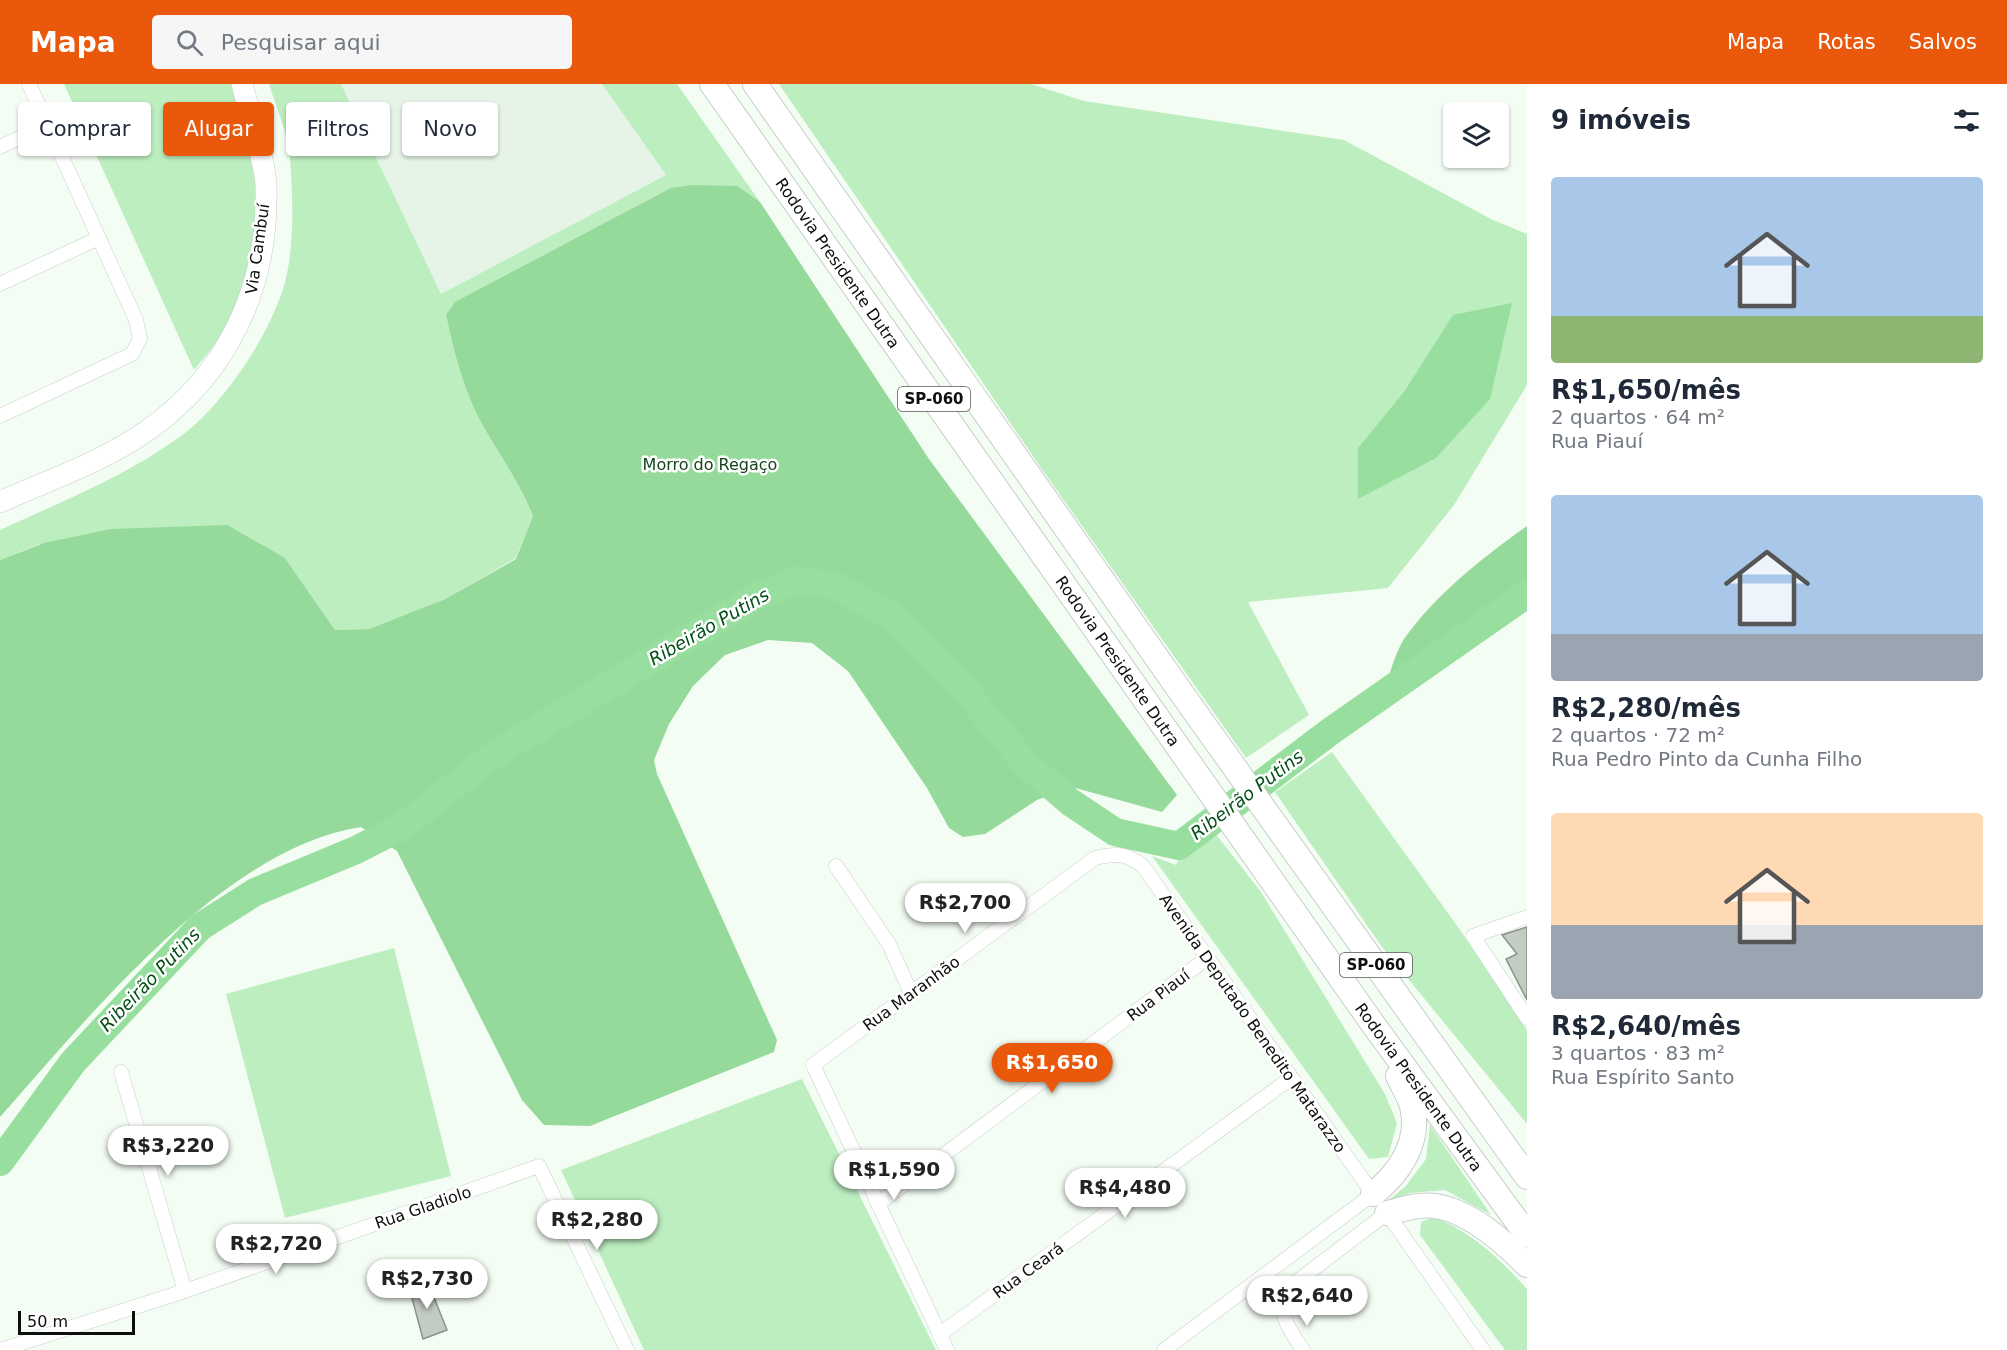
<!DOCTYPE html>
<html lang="pt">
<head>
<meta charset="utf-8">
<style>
  :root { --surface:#fff; --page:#f6f6f7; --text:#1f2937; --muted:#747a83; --accent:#ea580c }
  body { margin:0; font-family:"DejaVu Sans",sans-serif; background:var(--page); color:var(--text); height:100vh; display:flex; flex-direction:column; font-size:22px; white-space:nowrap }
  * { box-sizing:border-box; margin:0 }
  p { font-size:20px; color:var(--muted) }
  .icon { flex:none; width:33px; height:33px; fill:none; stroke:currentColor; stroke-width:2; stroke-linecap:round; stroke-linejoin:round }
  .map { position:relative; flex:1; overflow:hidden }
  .sheet { display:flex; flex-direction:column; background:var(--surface); width:480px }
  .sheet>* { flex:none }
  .banner { position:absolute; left:18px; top:18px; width:570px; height:54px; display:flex; gap:12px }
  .controls { position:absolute; left:1443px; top:18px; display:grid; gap:12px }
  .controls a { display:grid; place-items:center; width:66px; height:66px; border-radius:6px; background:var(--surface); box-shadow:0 2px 4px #0004; font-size:30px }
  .scale { position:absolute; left:18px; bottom:15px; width:117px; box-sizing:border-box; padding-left:6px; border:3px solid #0c0f0c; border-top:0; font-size:16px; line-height:21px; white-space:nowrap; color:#0c0f0c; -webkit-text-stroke:4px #fff; paint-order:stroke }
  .price { position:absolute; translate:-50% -51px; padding:0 14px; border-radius:21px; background:#fff; color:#222; font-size:20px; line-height:39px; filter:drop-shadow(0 2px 3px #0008) }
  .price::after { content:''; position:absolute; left:50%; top:36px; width:18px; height:14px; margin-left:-9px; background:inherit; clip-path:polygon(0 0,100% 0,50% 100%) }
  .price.selected { background:var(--accent); color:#fff }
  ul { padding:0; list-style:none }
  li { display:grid; align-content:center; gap:12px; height:318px; padding:0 24px }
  li span { display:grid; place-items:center; height:186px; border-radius:6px; color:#555 }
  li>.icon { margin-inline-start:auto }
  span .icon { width:108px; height:108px; fill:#fffc; stroke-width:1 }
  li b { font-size:26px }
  h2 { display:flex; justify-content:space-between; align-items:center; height:72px; padding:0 24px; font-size:26px }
  .chip { padding:0 21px; border-radius:6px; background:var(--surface); box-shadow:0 2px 4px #0004; font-size:21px; line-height:54px }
  .chip.selected { background:var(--accent); color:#fff }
  header { display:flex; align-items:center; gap:36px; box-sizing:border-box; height:84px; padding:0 30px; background:var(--accent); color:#fff }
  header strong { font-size:28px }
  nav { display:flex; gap:33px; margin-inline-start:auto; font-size:21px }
  .search { width:420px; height:54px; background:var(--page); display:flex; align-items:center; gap:15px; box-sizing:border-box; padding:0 21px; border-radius:6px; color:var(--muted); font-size:22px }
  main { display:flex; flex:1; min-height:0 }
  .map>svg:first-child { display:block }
</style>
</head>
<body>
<header>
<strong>Mapa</strong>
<div class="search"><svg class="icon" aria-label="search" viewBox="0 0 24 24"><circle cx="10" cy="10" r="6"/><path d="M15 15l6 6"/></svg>Pesquisar aqui</div>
<nav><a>Mapa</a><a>Rotas</a><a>Salvos</a></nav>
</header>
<main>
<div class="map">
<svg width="1527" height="1266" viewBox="0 0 1527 1266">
  <rect width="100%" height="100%" fill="#f4fdf4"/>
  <polygon fill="#e5f4e6" points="341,0 602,0 666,91 441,210"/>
  <g fill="#bdeec0">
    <polygon points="64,0 237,0 259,100 256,149 244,208 225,248 194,286"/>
    <path d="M269 0H341L441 210 666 91 602 0H677L760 118 738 102 446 231C454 269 464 308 483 342 500 372 520 399 533 432L516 474 445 515 369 545 335 546 285 474 40 460 0 476V446C61 418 126 392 181 352 223 321 267 255 283 205 295 168 293 113 290 74 288 50 276 23 269 0Z"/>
    <polygon points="779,0 1031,0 1084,17 1344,56 1493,136 1527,150 1527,301 1454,421 1388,504 1248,518 1309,631 1246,674 1039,381"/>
    <polygon points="1332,668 1458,843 1527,946 1527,1040 1382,863 1275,708"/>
    <polygon points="1211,744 1261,808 1385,1010 1397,1039 1388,1073 1369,1075 1152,772 1176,781 1181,768"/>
    <polygon points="394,864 451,1092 285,1134 226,910"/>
    <polygon points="802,995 936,1266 644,1266 561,1086"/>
    <polygon points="1430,1041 1491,1131 1445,1106 1410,1109 1381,1122 1405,1103 1426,1075"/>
    <path d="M1434 1133C1472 1148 1500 1175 1527 1205V1266H1505L1420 1151 1421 1138Z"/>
  </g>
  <g fill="#95da9b">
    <path d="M692 101 738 102 760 118 929 375 1177 711 1162 728 1072 703 1037 716 985 750 963 753 949 744 927 704 848 587 812 559 768 556 725 571 693 602 669 640 654 676 657 690 777 956 774 968 590 1042 544 1041 522 1016 397 767 361 743C223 764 89 933 0 1033V476L44 459 111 445 227 441 285 474 335 546 369 545 445 515 516 475 533 432C520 399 500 372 483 342 464 308 454 269 446 231L455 218 671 104Z"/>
    <path d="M1527 442V510L1382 612C1389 594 1394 571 1404 555 1435 511 1483 473 1527 442Z"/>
  </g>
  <polygon fill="#98de9e" points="1512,219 1490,315 1436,374 1358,415 1358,364 1404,308 1453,231"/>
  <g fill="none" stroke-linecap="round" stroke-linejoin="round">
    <polyline stroke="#98de9e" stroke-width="28" points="0,1078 73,978 200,843 255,808 356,766 403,742 495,670 758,512 797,496 836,502 891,531 966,607 1025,679 1070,718 1115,748 1179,762 1331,647 1527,510"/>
  </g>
  <g fill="#c3ccc3" stroke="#8a928a" stroke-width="1.5">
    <polygon points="1527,843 1527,916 1506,875 1517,870 1502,851"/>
    <polygon points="427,1196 447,1246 423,1255 409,1203"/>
  </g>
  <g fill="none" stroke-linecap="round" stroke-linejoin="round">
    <g stroke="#c6cfc7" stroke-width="15">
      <g id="minor">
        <polyline points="0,63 48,41"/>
        <polyline points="0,200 99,154"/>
        <polyline points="0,332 132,270 140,255 136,236 29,0"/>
        <polyline points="836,782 889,860 911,909"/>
        <polyline points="1527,833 1473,852 1527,934"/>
        <polyline points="121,988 185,1207"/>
        <polyline points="878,1120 1206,875"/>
        <polyline points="939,1251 1291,994"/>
        <polyline points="0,1266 185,1207 539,1082 627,1266"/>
        <path d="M947 1266 813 981 1095 774C1116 769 1126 769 1143 782L1373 1110 1164 1266"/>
        <path d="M1303 1266C1289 1244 1277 1232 1287 1205L1387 1129 1483 1266"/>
      </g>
    </g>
    <g stroke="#c6cfc7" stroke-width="22">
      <path id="primary" d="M0 418C49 396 103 378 148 346 229 289 269 201 266 102 265 76 249 28 242 0"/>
    </g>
    <g stroke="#c6cfc7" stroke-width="26">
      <g id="motorway">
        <polyline points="712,0 1370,936 1527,1151"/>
        <polyline points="755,0 1185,614 1527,1093"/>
        <path d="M1373 1110C1400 1089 1421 1057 1412 1022 1409 1012 1402 1001 1398 992"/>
        <path d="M1387 1129C1397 1127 1408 1123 1419 1122 1459 1117 1501 1155 1527 1181"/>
      </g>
    </g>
    <use href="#minor" stroke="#fff" stroke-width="14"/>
    <use href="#primary" stroke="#fff" stroke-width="21"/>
    <use href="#motorway" stroke="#fff" stroke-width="24"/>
  </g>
  <g text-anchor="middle" stroke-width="5" stroke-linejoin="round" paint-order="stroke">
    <g fill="#fff" stroke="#555755" stroke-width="1.5">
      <rect x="898" y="303" width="72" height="24" rx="4.5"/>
      <rect x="1340" y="869" width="72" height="24" rx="4.5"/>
    </g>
    <g font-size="15" font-weight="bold" fill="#0c0f0c">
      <text x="934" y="320">SP-060</text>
      <text x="1376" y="886">SP-060</text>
    </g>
    <g font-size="16" fill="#0c0f0c" stroke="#fff">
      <text transform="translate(257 165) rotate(-82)" y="6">Via Cambuí</text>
      <text transform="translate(838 179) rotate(55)" y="6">Rodovia Presidente Dutra</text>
      <text transform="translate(1118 577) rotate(55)" y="6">Rodovia Presidente Dutra</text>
      <text transform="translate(911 909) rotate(-36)" y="6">Rua Maranhão</text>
      <text transform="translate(1158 911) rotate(-37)" y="6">Rua Piauí</text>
      <text transform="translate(1253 939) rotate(55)" y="6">Avenida Deputado Benedito Matarazzo</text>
      <text transform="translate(1419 1003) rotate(54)" y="6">Rodovia Presidente Dutra</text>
      <text transform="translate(423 1123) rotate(-19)" y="6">Rua Gladiolo</text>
      <text transform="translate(1028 1186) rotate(-36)" y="6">Rua Ceará</text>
    </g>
    <g font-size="16" fill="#13441b" stroke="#fff">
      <text x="710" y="386">Morro do Regaço</text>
    </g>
    <g font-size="18" font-style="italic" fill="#005016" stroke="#fff">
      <text transform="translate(709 543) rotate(-30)" y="6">Ribeirão Putins</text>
      <text transform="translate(1247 711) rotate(-37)" y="6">Ribeirão Putins</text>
      <text transform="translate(150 896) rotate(-46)" y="6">Ribeirão Putins</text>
    </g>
  </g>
</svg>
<div class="controls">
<a><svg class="icon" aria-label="layers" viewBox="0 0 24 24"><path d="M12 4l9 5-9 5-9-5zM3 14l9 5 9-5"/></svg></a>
</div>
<div class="scale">50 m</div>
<b class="price" style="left:965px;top:850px">R$2,700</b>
<b class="price selected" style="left:1052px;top:1010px">R$1,650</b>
<b class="price" style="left:168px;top:1093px">R$3,220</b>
<b class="price" style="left:894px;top:1117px">R$1,590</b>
<b class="price" style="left:1125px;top:1135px">R$4,480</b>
<b class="price" style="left:597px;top:1167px">R$2,280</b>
<b class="price" style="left:276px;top:1191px">R$2,720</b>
<b class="price" style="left:427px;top:1226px">R$2,730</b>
<b class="price" style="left:1307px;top:1243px">R$2,640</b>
<div class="banner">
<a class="chip">Comprar</a>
<a class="chip selected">Alugar</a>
<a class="chip">Filtros</a>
<a class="chip">Novo</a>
</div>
</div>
<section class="sheet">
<h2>9 imóveis<svg class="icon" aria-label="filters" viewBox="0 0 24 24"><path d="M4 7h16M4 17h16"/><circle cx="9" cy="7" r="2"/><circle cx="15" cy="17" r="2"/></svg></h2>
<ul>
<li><span style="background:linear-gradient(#a9c7e8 75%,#8fb573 0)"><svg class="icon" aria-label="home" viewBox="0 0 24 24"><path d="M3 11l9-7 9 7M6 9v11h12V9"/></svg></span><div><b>R$1,650/mês</b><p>2 quartos · 64 m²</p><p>Rua Piauí</p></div></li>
<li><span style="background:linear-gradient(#a9c7e8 75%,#9aa5b1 0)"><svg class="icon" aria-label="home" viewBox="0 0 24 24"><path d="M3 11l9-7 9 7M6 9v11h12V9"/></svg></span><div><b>R$2,280/mês</b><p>2 quartos · 72 m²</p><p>Rua Pedro Pinto da Cunha Filho</p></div></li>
<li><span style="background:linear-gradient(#ffd9b3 60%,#9aa5b1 0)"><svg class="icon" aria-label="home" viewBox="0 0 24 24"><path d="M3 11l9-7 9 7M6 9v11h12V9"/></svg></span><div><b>R$2,640/mês</b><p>3 quartos · 83 m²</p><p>Rua Espírito Santo</p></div></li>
</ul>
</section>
</main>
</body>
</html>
